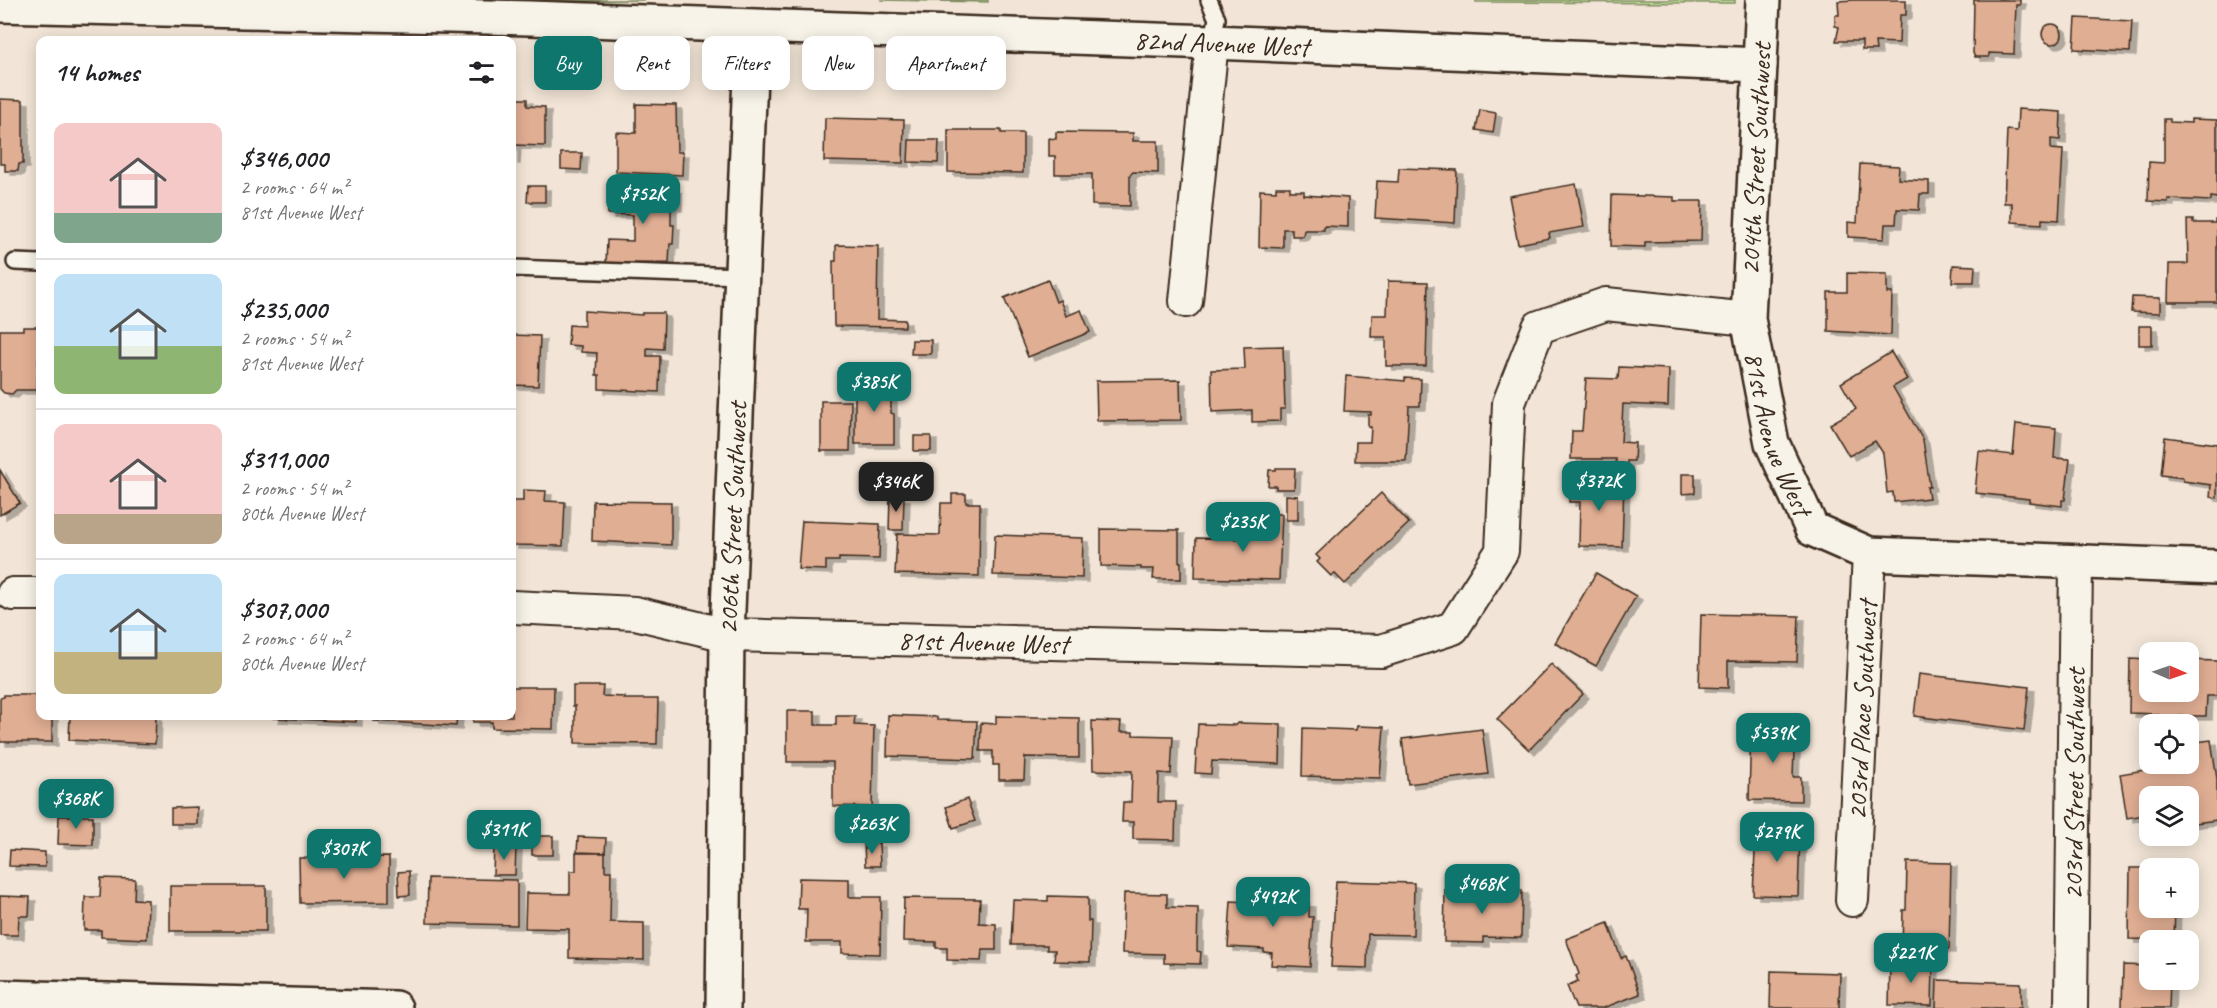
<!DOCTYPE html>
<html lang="en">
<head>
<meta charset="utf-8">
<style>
  :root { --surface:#fff; --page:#f2f2f2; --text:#202124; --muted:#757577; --line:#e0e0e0; --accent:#0f766e }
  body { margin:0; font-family:Caveat,sans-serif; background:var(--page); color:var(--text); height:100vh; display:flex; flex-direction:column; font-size:22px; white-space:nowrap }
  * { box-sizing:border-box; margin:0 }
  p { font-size:20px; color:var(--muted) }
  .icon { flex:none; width:33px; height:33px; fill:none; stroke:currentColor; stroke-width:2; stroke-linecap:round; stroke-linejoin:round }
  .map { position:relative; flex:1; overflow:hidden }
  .drawer { position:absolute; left:36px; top:36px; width:480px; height:684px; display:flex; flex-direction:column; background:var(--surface); border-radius:12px; box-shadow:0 3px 15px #0003 }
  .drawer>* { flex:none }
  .top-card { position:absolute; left:534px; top:36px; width:570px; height:54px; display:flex; gap:12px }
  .needle { width:39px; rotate:92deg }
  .fabs { position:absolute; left:2139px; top:642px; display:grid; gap:12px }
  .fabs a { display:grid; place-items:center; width:60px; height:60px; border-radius:12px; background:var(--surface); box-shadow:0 3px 15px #0003; font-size:30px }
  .price { position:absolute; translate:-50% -51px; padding:0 14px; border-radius:12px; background:var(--accent); color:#fff; font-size:20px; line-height:39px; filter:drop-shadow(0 2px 3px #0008) }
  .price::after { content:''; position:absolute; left:50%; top:36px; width:18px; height:14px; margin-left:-9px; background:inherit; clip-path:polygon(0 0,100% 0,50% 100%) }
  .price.current { background:#222; color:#fff }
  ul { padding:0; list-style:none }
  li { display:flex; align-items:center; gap:18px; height:150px; padding:0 18px }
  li+li { border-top:2px solid var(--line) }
  li span { display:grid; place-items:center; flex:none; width:168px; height:120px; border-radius:12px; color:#555 }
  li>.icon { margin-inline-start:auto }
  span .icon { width:72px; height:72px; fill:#fffc; stroke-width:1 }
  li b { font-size:26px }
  h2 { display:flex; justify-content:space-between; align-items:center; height:72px; padding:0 18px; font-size:26px }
  .tag { padding:0 21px; border-radius:12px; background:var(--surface); box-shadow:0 3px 15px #0003; font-size:21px; line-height:54px }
  .tag.current { background:var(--accent); color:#fff }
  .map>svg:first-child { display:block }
</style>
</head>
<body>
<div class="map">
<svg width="2217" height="1008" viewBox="0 0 2217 1008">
  <defs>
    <filter id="shadow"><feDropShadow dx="6" dy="4" stdDeviation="0" flood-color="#0004"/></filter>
  </defs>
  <rect width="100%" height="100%" fill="#f2e5d7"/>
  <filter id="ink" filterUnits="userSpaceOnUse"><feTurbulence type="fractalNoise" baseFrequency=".0167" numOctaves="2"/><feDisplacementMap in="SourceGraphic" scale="12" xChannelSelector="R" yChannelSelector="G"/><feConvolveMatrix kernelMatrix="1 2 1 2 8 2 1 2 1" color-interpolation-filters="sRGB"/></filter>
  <g filter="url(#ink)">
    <g fill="#c2e59f" stroke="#7e885e" stroke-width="1.5">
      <polygon points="508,0 644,0 508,2"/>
      <polygon points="880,0 988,0 988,2"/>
      <polygon points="1476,0 1735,0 1735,3 1476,2"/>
    </g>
    <g fill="#e0ae93" stroke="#3b2a1e" stroke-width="1.5" filter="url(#shadow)">
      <polygon points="1854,0 1906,0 1906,15 1900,15 1899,43 1875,42 1876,50 1862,50 1862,41 1836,41 1839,27 1835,26 1835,15 1839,15 1838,1"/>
      <polygon points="1974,0 2020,0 2020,5 2016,5 2014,54 1989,53 1989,57 1975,57 1973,53"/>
      <polygon points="2076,18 2132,21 2130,52 2074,49"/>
      <circle cx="2052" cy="34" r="10"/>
      <polygon points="0,99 23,100 23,164 19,164 18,171 5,171 5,164 0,164"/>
      <polygon points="512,99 527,99 527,106 545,107 545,146 515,145 514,160 512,160"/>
      <polygon points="636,104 676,105 677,152 683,152 682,175 616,172 616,132 636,133"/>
      <polygon points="2018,109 2061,112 2060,140 2051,139 2051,149 2063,150 2059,220 2042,219 2042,224 2012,222 2012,203 2004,203 2007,130 2017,131"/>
      <polygon points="1480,110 1496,113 1493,133 1476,130"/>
      <polygon points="825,118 904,120 903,163 824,161"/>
      <polygon points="2164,119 2170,119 2170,122 2191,123 2191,119 2217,120 2217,198 2211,197 2211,201 2168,199 2168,202 2148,201 2149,162 2164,163"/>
      <polygon points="948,130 1001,130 1001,133 1023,133 1023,173 948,172"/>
      <polygon points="1056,132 1133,133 1133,141 1158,141 1158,173 1133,172 1130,175 1130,206 1092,205 1092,174 1055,174 1055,156 1049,156 1049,138 1056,139"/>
      <polygon points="909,140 939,140 938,163 908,162"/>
      <polygon points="561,153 582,153 581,170 561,169"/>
      <polygon points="1860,164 1899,166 1898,179 1929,181 1929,194 1920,194 1919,210 1897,209 1896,224 1885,224 1884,239 1848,237 1848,222 1857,223"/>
      <polygon points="1399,168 1457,170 1455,223 1375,218 1377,181 1398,182"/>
      <polygon points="1576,184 1584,227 1549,233 1550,238 1518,244 1509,196"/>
      <polygon points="528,186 545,186 545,202 527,202"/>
      <polygon points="608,186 676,189 676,207 671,207 671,225 674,225 673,244 670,244 669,263 606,264 607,240 633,241 633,215 608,214"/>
      <polygon points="1276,187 1290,187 1290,191 1304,191 1304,195 1348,198 1348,227 1324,226 1324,230 1304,230 1303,236 1292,236 1292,229 1283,229 1283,248 1259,247 1260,190 1276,191"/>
      <polygon points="1612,195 1674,197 1674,201 1702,201 1701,241 1645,242 1645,247 1611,246"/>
      <polygon points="2187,220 2193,220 2193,223 2215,223 2215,220 2217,220 2217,302 2168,302 2169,264 2188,264"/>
      <polygon points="836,245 878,246 877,319 905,320 905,327 834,326 833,261 836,261"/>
      <polygon points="1953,265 1975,266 1974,282 1952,282"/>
      <polygon points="1847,273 1887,274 1887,293 1892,293 1891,335 1828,331 1828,292 1847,292"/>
      <polygon points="1048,280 1056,302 1060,300 1066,316 1081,310 1090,332 1028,357 1004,298"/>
      <polygon points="1388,281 1428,282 1426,366 1386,366 1386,337 1371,337 1372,315 1387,315"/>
      <polygon points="2132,297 2160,298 2160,313 2131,312"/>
      <polygon points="584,311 642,315 642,313 664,313 663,349 647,348 647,356 660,356 659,392 599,389 599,375 596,375 597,353 581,352 581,346 568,345 569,325 584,326"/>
      <rect x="2139" y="326" width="13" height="19"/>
      <polygon points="23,327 40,327 37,390 16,390 12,394 4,393 0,389 0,330 23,330"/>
      <polygon points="512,335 540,336 538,386 512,385"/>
      <polygon points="912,340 931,340 931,354 911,354"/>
      <polygon points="1283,346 1285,409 1280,409 1280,421 1252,422 1252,410 1212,412 1211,370 1245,369 1244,347"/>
      <polygon points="1891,352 1907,379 1893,387 1923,440 1930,487 1927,487 1929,498 1894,502 1893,492 1887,493 1883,453 1875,441 1849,456 1830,424 1856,409 1841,383"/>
      <polygon points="1619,367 1669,369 1668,406 1623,404 1621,442 1635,443 1634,461 1627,461 1627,466 1616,465 1616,459 1571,459 1572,431 1582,431 1586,378 1618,379"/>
      <polygon points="1346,376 1405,381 1405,378 1421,379 1420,406 1409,406 1406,461 1355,461 1356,442 1370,442 1371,427 1368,427 1368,415 1371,415 1371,412 1344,411"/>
      <polygon points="855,380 891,380 891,413 894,414 894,444 855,444"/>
      <polygon points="1180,380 1181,420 1097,421 1096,381"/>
      <polygon points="821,401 851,401 850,451 821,451"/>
      <polygon points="2016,424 2056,428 2054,458 2070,459 2065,500 2062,500 2062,506 2029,502 2029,499 1975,493 1979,451 2013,455"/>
      <rect x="914" y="436" width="17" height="15"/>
      <polygon points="2165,437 2217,444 2217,498 2210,497 2211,485 2183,481 2183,478 2161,475"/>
      <polygon points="1276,468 1295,468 1294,489 1276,489 1276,486 1268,486 1269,470 1276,470"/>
      <polygon points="0,470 20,503 0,515"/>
      <polygon points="1682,474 1695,474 1695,493 1682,494"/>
      <polygon points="1570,479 1588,479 1588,482 1624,483 1622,547 1579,546 1580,502 1569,502"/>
      <polygon points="523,490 546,491 545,501 565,502 563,546 512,545 512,501 523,501"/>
      <polygon points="1381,493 1409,523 1345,584 1335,574 1331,576 1317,562 1320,559 1316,555"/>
      <polygon points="952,494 966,494 966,503 980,503 979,576 895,574 897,534 940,535 941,503 952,503"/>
      <polygon points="1286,495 1298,496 1298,520 1286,520"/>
      <polygon points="890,496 904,497 903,530 889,530"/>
      <polygon points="593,501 671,502 671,545 592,541"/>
      <polygon points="1250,513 1282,514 1279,580 1195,578 1196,538 1249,539"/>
      <polygon points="802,521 880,524 879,559 839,558 839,561 826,561 826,570 798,569"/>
      <polygon points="1101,529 1179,530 1179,562 1181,562 1181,579 1153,579 1154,569 1141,569 1141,567 1101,566"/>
      <polygon points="995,535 1083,538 1082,578 993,575"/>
      <polygon points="1596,573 1636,596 1596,666 1555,643"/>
      <polygon points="1701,614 1799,616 1797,662 1728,661 1728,688 1699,687"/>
      <polygon points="2130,659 2150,660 2150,692 2188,692 2188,660 2217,661 2217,696 2207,696 2206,716 2180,716 2180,718 2159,718 2159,714 2129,713"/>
      <polygon points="1551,664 1583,694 1529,750 1497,719"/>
      <polygon points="1919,674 2029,687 2024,730 1914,716"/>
      <polygon points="573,686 603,686 602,696 625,697 624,699 658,699 657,744 575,743 575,706 573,706"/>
      <polygon points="512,687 554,687 553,729 492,728 492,722 473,722 473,716 512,716"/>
      <polygon points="4,695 40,695 40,716 52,716 52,742 0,742 0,698 4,697"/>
      <polygon points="787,711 815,711 815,725 836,725 836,716 855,716 854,725 874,726 872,807 833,806 833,762 787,762"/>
      <polygon points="888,715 937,717 937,720 977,721 975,759 887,756"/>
      <polygon points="70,716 156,716 155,744 69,740"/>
      <polygon points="274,716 356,716 356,722 273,718"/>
      <polygon points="374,716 457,716 456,726 374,721"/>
      <polygon points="996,716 1079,718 1079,758 1025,757 1024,780 999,780 999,765 993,765 993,751 980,751 981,723 996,724"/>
      <polygon points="1092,721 1121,722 1120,732 1133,732 1133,735 1173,736 1171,774 1159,773 1158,802 1176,802 1175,840 1133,839 1133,822 1122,822 1123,802 1131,802 1132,771 1093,770"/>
      <polygon points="1237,723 1281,724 1280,764 1212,761 1211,774 1195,773 1198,724 1236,725"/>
      <polygon points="1751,725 1795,726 1793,777 1801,777 1801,801 1749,800"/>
      <polygon points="1357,726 1384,727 1380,778 1302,776 1303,728 1356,730"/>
      <polygon points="1482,729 1488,774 1408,784 1402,739"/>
      <polygon points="2211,740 2217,779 2217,820 2188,824 2188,796 2150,796 2150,814 2127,818 2120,774 2174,765 2174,764 2188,764 2188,743"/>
      <polygon points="967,799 975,821 953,828 946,807"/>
      <polygon points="197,807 197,824 171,824 171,808"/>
      <polygon points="59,816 93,816 93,845 58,844"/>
      <polygon points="1756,830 1800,832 1798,896 1753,895"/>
      <rect x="532" y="836" width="21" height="19"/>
      <polygon points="578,837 606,838 605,853 577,852"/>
      <polygon points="864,843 879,843 880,866 865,866"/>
      <polygon points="494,846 516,847 515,875 493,875"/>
      <polygon points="10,850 45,852 45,867 9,866"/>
      <polygon points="576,853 605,853 605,871 611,871 610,922 644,923 644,960 569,958 569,929 525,928 526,893 570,894 570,871 576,871"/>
      <polygon points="389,857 389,902 300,903 299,858"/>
      <polygon points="1907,862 1951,863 1949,949 1902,948 1903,910 1906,910"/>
      <polygon points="2130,868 2178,868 2150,868 2150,908 2175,908 2174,940 2129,939"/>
      <polygon points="409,871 410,895 399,896 398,872"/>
      <polygon points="101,878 135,879 134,899 148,900 147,939 101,937 101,930 84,930 85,897 100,897"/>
      <polygon points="428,878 517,880 517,925 427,923"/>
      <polygon points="799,878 849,879 849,897 881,897 880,954 842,953 842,942 806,942 807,909 798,909"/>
      <polygon points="1336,881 1414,883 1413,935 1368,934 1367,968 1331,967"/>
      <rect x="170" y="886" width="96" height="45"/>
      <polygon points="1445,889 1522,890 1521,938 1483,937 1483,943 1444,942"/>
      <polygon points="1250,891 1284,893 1283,901 1309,903 1309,917 1313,917 1310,967 1271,965 1272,953 1264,952 1264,949 1228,947 1231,901 1249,902"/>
      <polygon points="1124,893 1167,894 1167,907 1198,908 1197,951 1201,952 1200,964 1164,963 1164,954 1122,953"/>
      <polygon points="0,896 30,897 29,916 19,916 18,935 0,935"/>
      <polygon points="1048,896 1088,897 1088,921 1091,921 1090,962 1054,961 1055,950 1047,950 1047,945 1011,945 1013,900 1048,901"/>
      <polygon points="904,898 980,899 979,923 996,924 996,950 982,950 981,961 947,960 947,948 936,948 936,942 903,941"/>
      <polygon points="1608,923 1621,958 1626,956 1640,994 1603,1008 1576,1008 1567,986 1578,981 1576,976 1579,974 1566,939"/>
      <polygon points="1890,962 1933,964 1932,1006 1889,1005"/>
      <polygon points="2123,965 2150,966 2150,980 2170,980 2169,1008 2122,1008"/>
      <polygon points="1771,971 1840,973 1839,1008 1770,1008"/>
      <polygon points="1937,980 2021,983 2021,1008 1936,1008"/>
    </g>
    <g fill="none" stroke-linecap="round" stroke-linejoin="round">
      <g stroke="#3b2a1e" stroke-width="20">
        <g id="service">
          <polyline points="1209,0 1217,19 1212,42"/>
          <polyline points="15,262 40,263"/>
          <polyline points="512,268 741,276"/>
        </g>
      </g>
      <g stroke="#3b2a1e" stroke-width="36">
        <g id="minor">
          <polyline points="1186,301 1212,42"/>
          <polyline points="13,594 40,594"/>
          <path id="s1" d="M512 607 635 613 727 635 1381 651 1453 628 1502 551 1509 403 1539 327 1606 304 1748 319"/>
          <path id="s2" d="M1852 900 1869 554"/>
          <path id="s3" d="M2071 1008 2076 562"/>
        </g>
      </g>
      <g stroke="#3b2a1e" stroke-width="38">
        <g id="tertiary">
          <path id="s4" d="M1763 0 1748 319 1772 443 1812 529 1869 554 2217 567"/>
          <path id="s5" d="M0 5 530 18 1212 42 1760 65"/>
          <polyline points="0,997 395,1008"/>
          <path id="s6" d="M723 1008 727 635 752 27"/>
        </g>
      </g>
      <use href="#service" stroke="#f7f3e8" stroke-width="15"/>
      <use href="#minor" stroke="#f7f3e8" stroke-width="32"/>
      <use href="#tertiary" stroke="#f7f3e8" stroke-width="33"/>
    </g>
  </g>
  <g text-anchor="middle" stroke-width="4.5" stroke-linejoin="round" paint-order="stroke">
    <g font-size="28" fill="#3b2a1e" stroke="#f7f3e8">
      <text dy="10" stroke="none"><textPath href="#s5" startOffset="1222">82nd Avenue West</textPath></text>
      <text transform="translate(1755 159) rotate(-87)" y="10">204th Street Southwest</text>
      <text dy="10" stroke="none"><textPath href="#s4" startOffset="438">81st Avenue West</textPath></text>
      <text dy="10" stroke="none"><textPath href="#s6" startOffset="490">206th Street Southwest</textPath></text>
      <text dy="10" stroke="none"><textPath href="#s1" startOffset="474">81st Avenue West</textPath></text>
      <text dy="10" stroke="none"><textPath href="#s2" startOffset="190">203rd Place Southwest</textPath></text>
      <text dy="10" stroke="none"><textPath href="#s3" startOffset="224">203rd Street Southwest</textPath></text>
    </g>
  </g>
</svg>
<div class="fabs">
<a><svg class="needle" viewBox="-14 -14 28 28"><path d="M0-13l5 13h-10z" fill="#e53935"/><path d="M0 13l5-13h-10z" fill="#757577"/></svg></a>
<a><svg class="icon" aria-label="locate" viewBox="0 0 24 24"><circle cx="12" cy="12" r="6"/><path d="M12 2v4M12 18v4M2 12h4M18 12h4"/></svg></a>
<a><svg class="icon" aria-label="layers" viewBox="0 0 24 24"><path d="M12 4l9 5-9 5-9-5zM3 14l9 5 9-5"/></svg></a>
<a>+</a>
<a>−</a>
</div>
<b class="price" style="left:643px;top:225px">$752K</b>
<b class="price" style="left:874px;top:413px">$385K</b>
<b class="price" style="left:1599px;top:512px">$372K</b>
<b class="price current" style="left:896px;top:513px">$346K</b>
<b class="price" style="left:1243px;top:553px">$235K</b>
<b class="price" style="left:1773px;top:764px">$539K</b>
<b class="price" style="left:76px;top:830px">$368K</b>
<b class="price" style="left:872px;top:855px">$263K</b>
<b class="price" style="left:504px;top:861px">$311K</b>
<b class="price" style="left:1777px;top:863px">$279K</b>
<b class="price" style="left:344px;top:880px">$307K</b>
<b class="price" style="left:1482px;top:915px">$468K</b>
<b class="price" style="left:1273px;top:928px">$492K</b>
<b class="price" style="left:1911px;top:984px">$221K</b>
<div class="top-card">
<a class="tag current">Buy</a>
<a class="tag">Rent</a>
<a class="tag">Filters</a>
<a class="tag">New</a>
<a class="tag">Apartment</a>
</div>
<section class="drawer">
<h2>14 homes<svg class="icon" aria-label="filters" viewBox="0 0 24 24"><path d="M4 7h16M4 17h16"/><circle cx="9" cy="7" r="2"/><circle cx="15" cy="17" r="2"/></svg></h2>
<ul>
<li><span style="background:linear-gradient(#f6c9c9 75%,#7fa58c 0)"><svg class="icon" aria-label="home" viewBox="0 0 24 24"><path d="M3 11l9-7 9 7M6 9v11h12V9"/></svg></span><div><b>$346,000</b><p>2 rooms · 64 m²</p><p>81st Avenue West</p></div></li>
<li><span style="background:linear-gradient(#bfe0f5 60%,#8fb573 0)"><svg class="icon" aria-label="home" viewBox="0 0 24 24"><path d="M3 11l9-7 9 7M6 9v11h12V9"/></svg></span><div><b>$235,000</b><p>2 rooms · 54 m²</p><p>81st Avenue West</p></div></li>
<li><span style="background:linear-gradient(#f6c9c9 75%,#b9a48a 0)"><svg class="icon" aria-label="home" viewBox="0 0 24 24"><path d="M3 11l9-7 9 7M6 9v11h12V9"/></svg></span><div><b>$311,000</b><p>2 rooms · 54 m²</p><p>80th Avenue West</p></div></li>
<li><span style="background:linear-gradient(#bfe0f5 65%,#c2b280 0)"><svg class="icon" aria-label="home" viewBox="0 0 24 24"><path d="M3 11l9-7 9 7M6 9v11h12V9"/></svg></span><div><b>$307,000</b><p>2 rooms · 64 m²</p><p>80th Avenue West</p></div></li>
</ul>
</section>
</div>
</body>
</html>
